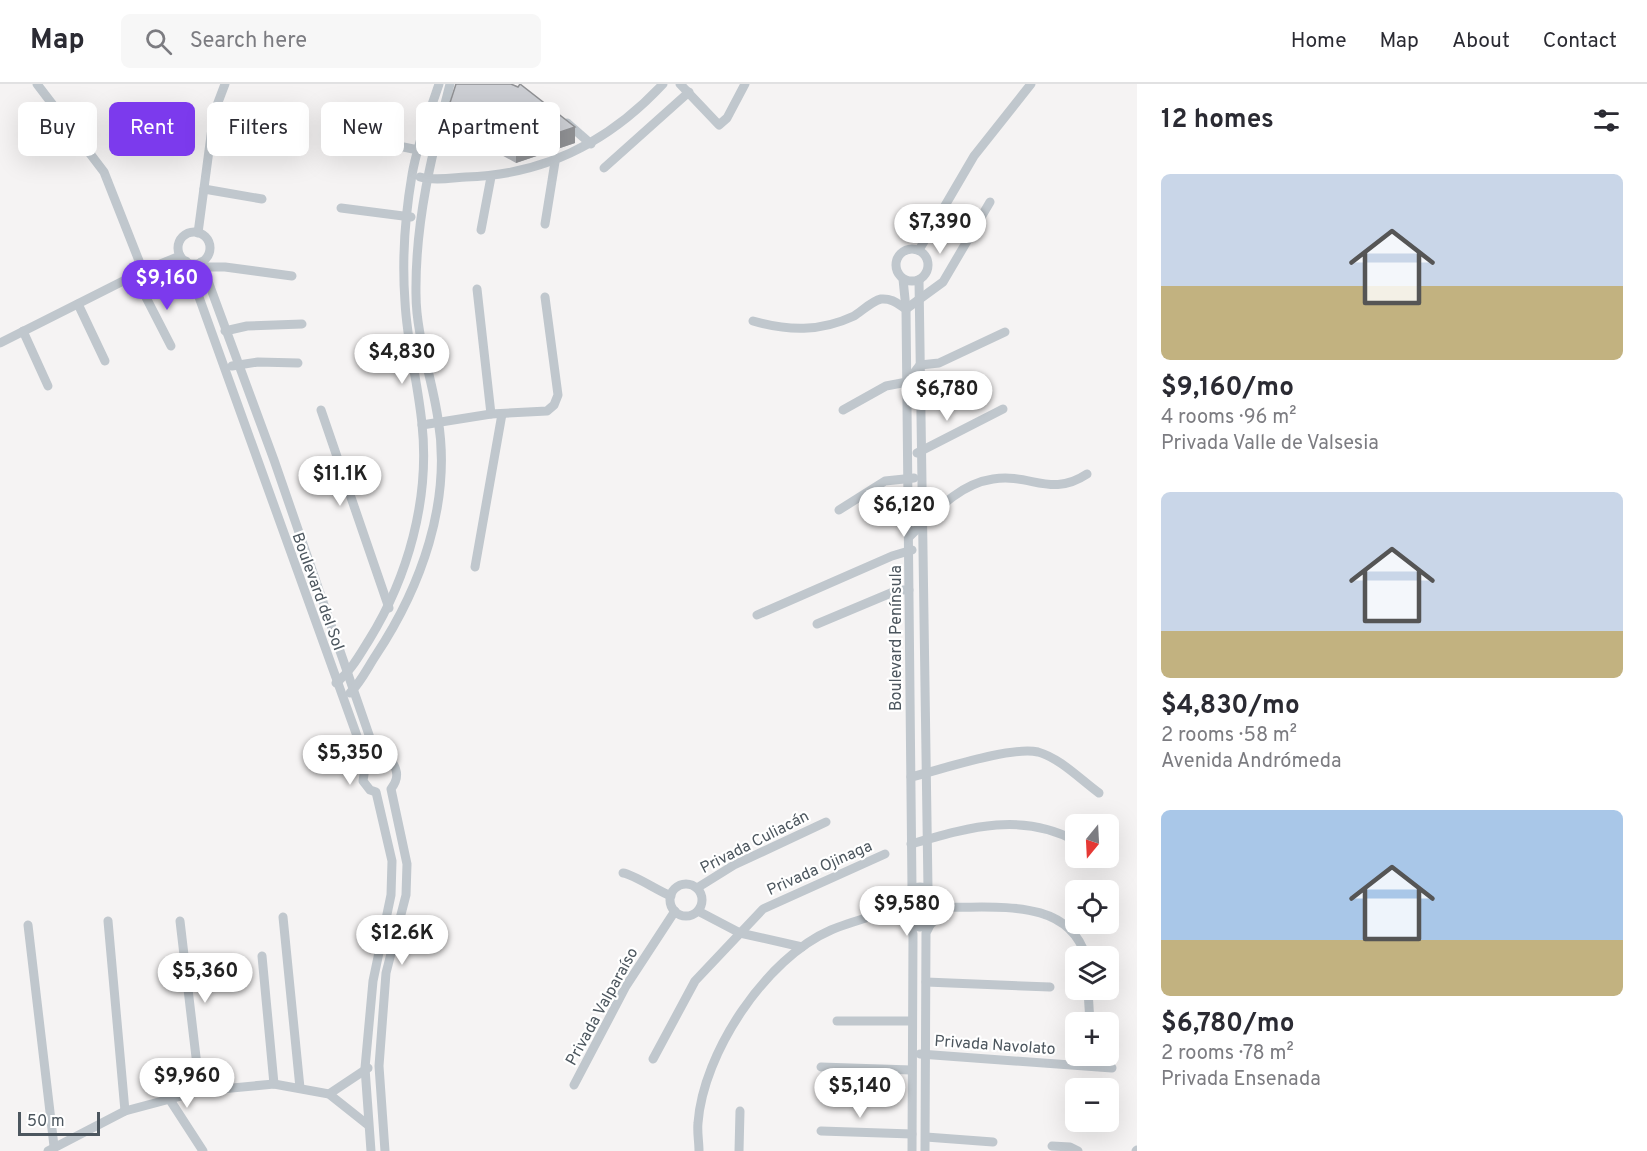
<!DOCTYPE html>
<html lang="en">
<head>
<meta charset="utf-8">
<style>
  :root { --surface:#fff; --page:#f7f7f7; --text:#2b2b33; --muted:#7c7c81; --line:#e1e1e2; --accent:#7c3aed }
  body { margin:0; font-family:Overpass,sans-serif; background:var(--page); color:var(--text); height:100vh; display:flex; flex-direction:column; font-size:22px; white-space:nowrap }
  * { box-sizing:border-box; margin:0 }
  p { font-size:20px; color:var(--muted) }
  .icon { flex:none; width:33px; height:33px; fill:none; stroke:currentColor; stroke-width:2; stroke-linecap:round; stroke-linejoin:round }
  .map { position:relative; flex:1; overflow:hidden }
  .side { display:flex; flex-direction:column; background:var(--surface); width:510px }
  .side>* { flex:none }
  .guide { position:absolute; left:18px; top:18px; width:570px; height:54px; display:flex; gap:12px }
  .needle { width:39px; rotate:198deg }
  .controls { position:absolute; left:1065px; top:730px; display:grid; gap:12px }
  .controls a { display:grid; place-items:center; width:54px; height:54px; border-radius:9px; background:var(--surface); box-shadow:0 6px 24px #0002; font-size:30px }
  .scale { position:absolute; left:18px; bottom:15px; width:82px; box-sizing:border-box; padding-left:6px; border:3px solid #4c565e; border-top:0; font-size:16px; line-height:21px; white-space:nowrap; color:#4c565e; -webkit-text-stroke:4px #fff; paint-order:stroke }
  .price { position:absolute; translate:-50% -51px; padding:0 14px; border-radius:21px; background:#fff; color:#222; font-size:20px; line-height:39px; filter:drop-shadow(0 2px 3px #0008) }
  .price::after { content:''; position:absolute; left:50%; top:36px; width:18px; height:14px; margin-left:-9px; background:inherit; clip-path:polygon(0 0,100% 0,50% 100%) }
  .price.selected { background:var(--accent); color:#fff }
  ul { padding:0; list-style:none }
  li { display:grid; align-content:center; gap:12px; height:318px; padding:0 24px }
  li span { display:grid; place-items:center; height:186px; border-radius:9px; color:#555 }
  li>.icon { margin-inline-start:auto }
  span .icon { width:108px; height:108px; fill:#fffc; stroke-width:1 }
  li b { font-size:26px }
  h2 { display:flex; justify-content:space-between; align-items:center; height:72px; padding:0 24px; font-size:26px }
  .chip { padding:0 21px; border-radius:9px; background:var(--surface); box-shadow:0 6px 24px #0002; font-size:21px; line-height:54px }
  .chip.selected { background:var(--accent); color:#fff }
  header { display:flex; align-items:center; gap:36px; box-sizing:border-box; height:84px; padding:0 30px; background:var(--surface); border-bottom:2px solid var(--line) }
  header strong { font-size:28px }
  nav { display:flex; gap:33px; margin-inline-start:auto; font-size:21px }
  .search { width:420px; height:54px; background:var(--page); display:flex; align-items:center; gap:15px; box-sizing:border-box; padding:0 21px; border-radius:9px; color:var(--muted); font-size:22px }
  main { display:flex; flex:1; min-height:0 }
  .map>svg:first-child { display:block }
</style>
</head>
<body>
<header>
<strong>Map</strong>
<div class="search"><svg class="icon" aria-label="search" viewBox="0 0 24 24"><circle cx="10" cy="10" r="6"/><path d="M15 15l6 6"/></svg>Search here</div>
<nav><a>Home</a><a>Map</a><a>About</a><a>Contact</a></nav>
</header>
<main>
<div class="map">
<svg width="1137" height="1067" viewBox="0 0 1137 1067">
  <rect width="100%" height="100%" fill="#f5f3f3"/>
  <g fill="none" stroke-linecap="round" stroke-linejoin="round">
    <g stroke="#c0c7cd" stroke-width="9">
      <polyline points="37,0 104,88 143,187"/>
      <polyline points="680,0 719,41 727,34 745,0"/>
      <polyline points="214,29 279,39"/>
      <polyline points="567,39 591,60"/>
      <polyline points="350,52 418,66"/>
      <polyline points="604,84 689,8"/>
      <path d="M420 93C434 97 451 94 466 93 544 91 610 57 663 0"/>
      <polyline points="204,105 262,115"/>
      <polyline points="341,124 411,133"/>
      <polyline points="545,140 555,78"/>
      <polyline points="481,146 491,93"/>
      <circle cx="194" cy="164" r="16"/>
      <polyline points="198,149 214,29 225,0"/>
      <circle cx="912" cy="181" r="16"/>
      <polyline points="919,166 974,72 1031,0"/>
      <polyline points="186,177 366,677 363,697 370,706 376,708 392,777 391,811 373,897 365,984 371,1067"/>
      <path d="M201 178 274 376 377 674 392 678C399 688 398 696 391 705L407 780 406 811 386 889 379 982 385 1067"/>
      <polyline points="202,183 225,183 292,192"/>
      <polyline points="135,192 171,262"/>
      <polyline points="903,195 906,225 912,805"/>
      <polyline points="919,196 928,805"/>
      <polyline points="477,205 491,330"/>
      <polyline points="78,220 105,277"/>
      <path d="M753 237C788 247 820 248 854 232 862 227 872 217 881 215 892 214 898 220 906 225L943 198 990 118"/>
      <polyline points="23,247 48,302"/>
      <polyline points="225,247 247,242 302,240"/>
      <polyline points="0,259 143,187 180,172"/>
      <polyline points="232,282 258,278 298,279"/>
      <polyline points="321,326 389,524"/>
      <polyline points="843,326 886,302 907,298 920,281 939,279 1005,248"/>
      <polyline points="422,341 491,330 547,327 554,321 558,311 545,213"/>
      <polyline points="917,369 1003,325"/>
      <polyline points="839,426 885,397 914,394"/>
      <path d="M909 453C933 430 958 400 993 395 1031 389 1051 414 1087 390"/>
      <polyline points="475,483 502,330"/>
      <polyline points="757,531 892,472 912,466"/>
      <polyline points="817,540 898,506 909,506"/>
      <path d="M336 599C351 587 359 572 369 556 408 493 430 415 422 340 418 299 407 259 405 218 402 177 405 132 412 91 417 61 429 30 439 0"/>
      <path d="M350 609C361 598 368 583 376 571 421 503 452 418 438 335 432 293 416 252 416 210 415 137 432 70 450 0"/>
      <path d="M911 693C940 686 1010 662 1038 668 1060 674 1081 696 1099 709"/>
      <path d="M911 760C967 744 1021 727 1076 757"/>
      <path d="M623 789C633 790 658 807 671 812"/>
      <circle cx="686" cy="816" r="16"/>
      <circle cx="920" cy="823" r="20"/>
      <polyline points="697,804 734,781 826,738"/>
      <path d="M940 820 944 823C994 825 1068 812 1086 873"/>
      <polyline points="698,827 740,849 802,863"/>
      <polyline points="283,833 300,1004"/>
      <polyline points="108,837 125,1027"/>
      <polyline points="180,837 200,1007"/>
      <polyline points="909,839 913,850 912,1067"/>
      <polyline points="28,841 54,1062"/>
      <polyline points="262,872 274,1000"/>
      <polyline points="926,898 1050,903"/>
      <polyline points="1088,906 1090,939"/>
      <polyline points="837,937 911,937"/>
      <polyline points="920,970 1112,984"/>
      <polyline points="653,975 695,897 763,825 885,770"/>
      <polyline points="821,983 911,986"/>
      <polyline points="574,1001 626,902 675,827"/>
      <polyline points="329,1010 368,984"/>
      <polyline points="170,1016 203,1067"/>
      <polyline points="821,1047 912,1050"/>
      <polyline points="926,1053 993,1058"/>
      <polyline points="1052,1062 1070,1063 1078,1067"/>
      <polyline points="48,1067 125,1027 200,1007 274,1000 329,1010 368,1041"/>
      <path d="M699 1067C699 1058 697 1048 698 1039 703 969 766 874 831 846 853 837 878 831 900 823"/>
      <polyline points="739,1067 740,1027"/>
      <polyline points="925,1067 926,849 931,839"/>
      <polyline points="1136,1067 1137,1066"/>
    </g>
  </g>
  <polygon fill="#b0b2b6" points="448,25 575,59 516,79 448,41"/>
  <polygon fill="#909194" points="575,43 575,59 516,79 516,63"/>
  <polygon fill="#cdcfd4" stroke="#909194" stroke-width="1.5" points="456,0 511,0 518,3 520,0 575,43 516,63 448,25"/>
  <g text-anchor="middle" stroke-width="4.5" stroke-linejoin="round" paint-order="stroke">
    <g font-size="16" fill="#4c565e" stroke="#fff">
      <text transform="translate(319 507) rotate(70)" y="6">Boulevard del Sol</text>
      <text transform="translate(895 554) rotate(-90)" y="6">Boulevard Península</text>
      <text transform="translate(754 757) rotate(-27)" y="6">Privada Culiacán</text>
      <text transform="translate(819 783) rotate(-24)" y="6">Privada Ojinaga</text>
      <text transform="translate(601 922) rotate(-61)" y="6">Privada Valparaíso</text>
      <text transform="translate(995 960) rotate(4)" y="6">Privada Navolato</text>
    </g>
  </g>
</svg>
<div class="controls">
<a><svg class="needle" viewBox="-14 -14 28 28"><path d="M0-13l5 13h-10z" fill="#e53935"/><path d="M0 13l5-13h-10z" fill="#7c7c81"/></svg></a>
<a><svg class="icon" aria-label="locate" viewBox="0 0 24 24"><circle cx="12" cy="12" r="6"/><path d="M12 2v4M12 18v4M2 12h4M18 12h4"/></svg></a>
<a><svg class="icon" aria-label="layers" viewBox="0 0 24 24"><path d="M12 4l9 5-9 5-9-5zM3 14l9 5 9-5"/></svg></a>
<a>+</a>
<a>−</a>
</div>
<div class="scale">50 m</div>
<b class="price" style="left:940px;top:171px">$7,390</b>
<b class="price selected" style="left:167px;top:227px">$9,160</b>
<b class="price" style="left:402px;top:301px">$4,830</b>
<b class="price" style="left:947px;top:338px">$6,780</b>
<b class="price" style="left:340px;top:423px">$11.1K</b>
<b class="price" style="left:904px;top:454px">$6,120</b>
<b class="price" style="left:350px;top:702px">$5,350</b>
<b class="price" style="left:907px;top:853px">$9,580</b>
<b class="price" style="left:402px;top:882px">$12.6K</b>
<b class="price" style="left:205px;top:920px">$5,360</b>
<b class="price" style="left:187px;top:1025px">$9,960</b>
<b class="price" style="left:860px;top:1035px">$5,140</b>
<div class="guide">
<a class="chip">Buy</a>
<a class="chip selected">Rent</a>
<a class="chip">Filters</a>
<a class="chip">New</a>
<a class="chip">Apartment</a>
</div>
</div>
<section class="side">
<h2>12 homes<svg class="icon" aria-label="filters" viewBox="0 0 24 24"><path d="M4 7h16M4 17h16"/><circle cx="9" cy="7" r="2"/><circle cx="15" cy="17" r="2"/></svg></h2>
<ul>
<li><span style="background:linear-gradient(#c9d6e8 60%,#c2b280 0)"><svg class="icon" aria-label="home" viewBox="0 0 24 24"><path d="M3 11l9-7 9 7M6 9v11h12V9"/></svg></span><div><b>$9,160/mo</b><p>4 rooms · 96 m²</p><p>Privada Valle de Valsesia</p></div></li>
<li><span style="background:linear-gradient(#c9d6e8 75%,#c2b280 0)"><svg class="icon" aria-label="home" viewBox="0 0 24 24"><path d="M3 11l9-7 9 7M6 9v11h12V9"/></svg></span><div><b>$4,830/mo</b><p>2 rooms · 58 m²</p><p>Avenida Andrómeda</p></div></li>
<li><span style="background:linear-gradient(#a9c7e8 70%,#c2b280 0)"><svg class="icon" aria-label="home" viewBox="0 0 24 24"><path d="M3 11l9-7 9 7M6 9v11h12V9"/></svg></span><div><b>$6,780/mo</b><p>2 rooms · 78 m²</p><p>Privada Ensenada</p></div></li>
</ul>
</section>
</main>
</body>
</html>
